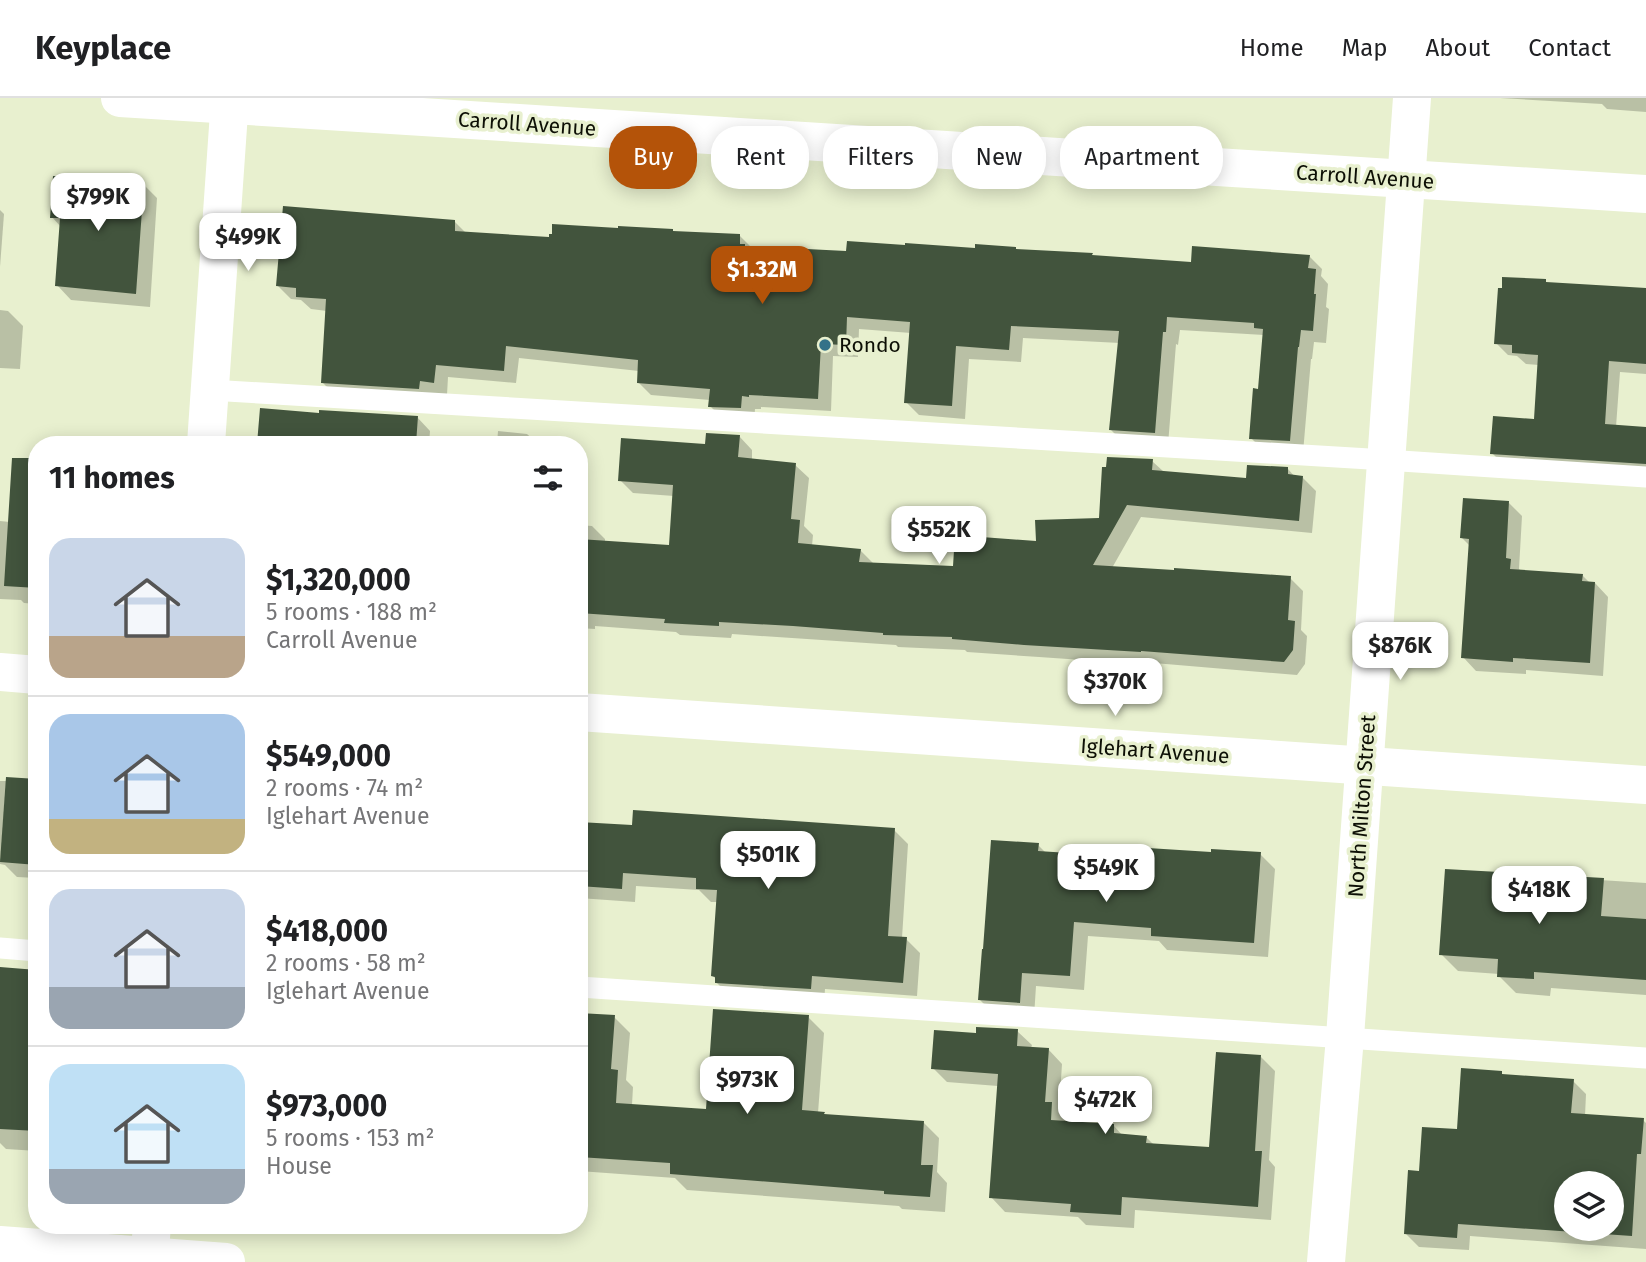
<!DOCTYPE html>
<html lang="en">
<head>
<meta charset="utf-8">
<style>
  :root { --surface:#fff; --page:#f6f6f6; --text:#202124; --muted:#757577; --line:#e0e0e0; --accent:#b45309 }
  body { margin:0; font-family:"Fira Sans",sans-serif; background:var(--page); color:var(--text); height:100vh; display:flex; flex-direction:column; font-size:26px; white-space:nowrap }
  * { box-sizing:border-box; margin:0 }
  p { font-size:23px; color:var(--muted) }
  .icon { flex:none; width:38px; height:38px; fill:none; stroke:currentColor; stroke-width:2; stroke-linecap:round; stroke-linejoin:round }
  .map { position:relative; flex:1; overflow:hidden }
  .side { position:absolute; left:28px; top:338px; width:560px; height:798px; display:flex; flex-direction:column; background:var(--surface); border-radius:28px; box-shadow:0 4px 18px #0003 }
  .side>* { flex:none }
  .top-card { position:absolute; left:609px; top:28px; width:665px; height:63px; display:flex; gap:14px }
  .fabs { position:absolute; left:1554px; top:1073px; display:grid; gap:14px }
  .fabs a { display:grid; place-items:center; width:70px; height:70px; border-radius:50%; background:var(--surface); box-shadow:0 4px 18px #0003; font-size:35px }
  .price { position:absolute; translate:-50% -60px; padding:0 16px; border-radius:14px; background:#fff; color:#222; font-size:23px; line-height:46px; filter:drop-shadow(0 2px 4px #0008) }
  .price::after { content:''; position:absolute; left:50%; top:42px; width:21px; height:16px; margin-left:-10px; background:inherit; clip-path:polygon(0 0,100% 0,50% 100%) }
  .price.selected { background:var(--accent); color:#fff }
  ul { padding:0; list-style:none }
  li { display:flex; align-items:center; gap:21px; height:175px; padding:0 21px }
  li+li { border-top:2px solid var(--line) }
  li span { display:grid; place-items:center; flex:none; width:196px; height:140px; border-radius:21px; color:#555 }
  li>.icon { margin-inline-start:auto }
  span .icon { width:84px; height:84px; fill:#fffc; stroke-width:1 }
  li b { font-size:30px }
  h2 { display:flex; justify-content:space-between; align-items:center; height:84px; padding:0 21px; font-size:30px }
  .chip { padding:0 24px; border-radius:28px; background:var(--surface); box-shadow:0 4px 18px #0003; font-size:24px; line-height:63px }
  .chip.selected { background:var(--accent); color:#fff }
  header { display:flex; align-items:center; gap:42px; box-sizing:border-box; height:98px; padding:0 35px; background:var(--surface); border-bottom:2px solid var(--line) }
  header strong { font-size:33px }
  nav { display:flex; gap:38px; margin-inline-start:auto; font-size:24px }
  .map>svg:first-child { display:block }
</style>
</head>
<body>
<header>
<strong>Keyplace</strong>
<nav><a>Home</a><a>Map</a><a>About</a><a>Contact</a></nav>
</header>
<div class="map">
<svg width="1646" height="1164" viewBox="0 0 1646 1164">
  <rect width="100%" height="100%" fill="#e8f0cf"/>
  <g fill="#0003" fill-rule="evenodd">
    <polygon points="1500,0 1646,0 1646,14 1607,11 1602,6"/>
    <polygon points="143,86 157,100 150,209 71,202 57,187 61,129 52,119"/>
    <polygon points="0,112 4,116 0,169"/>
    <polygon points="455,124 466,135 550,141 674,135 740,138 752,150 848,155 1017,153 1193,166 1309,158 1322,171 1321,178 1328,186 1326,209 1329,211 1326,245 1314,244 1312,261 1311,261 1303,355 1264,353 1251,340 1260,292 1264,237 1180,232 1178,247 1176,246 1168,347 1124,345 1111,332 1120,245 1023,240 1021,264 969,261 965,321 919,317 906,304 911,235 859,231 858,259 833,258 831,313 761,309 761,311 755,311 754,323 723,321 710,308 710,302 651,297 638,284 639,273 519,260 516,285 448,279 447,297 336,298 323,285 327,213 311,211 301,202 291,201 278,188"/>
    <polygon points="1545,183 1548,186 1646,191 1646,276 1620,274 1616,329 1646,331 1646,376 1504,367 1492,355 1536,323 1539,267 1526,266 1517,258 1508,257 1496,245"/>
    <polygon points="0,212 8,213 23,228 20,271 0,270"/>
    <polygon points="262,312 321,317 417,319 430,333 429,346 260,346"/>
    <polygon points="498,333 527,336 538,346 497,346"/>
    <polygon points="739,338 752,352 752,362 795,367 809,380 804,428 813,437 812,448 860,452 874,466 955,470 1038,445 1101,422 1152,363 1164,374 1248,382 1288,371 1295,379 1302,379 1316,393 1312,435 1141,419 1112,470 1290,480 1303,493 1301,532 1307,538 1305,566 1297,577 1154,565 1154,567 1039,559 967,554 965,552 898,549 896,547 807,541 732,536 731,540 680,537 676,534 595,528 595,531 579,530 579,427 592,428 605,441 605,444 671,449 674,398 633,395 620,382 707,348"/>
    <polygon points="73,343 110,346 111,346 72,346"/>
    <polygon points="1509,405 1522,418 1519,471 1521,473 1582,477 1590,485 1595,485 1608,499 1603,578 1526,572 1526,576 1476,573 1463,559 1470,448 1462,440"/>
    <polygon points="37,408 37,506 24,505 21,502 0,501 0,423 10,424"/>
    <polygon points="0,683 37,683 37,780 17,779 5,767 0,766"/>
    <polygon points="579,725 634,729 894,732 908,746 902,840 906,841 920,855 917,898 825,891 824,904 730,898 716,884 717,882 713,878 718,804 711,804 699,792 636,788 635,804 579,800"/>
    <polygon points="1038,747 1046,755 1133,761 1213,756 1260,756 1275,771 1268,859 1167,852 1159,843 1088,838 1084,892 1036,888 1034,919 994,916 980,902"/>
    <polygon points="1447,772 1646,785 1646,897 1551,890 1550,898 1516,895 1499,878 1499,876 1458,873 1441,856"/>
    <polygon points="0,871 37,874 37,1053 6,1051 0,1045"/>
    <polygon points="579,917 614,919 630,935 626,982 633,989 632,1007 707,1013 808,919 824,935 818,1015 824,1016 826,1018 924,1025 939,1040 937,1074 947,1085 945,1114 902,1111 899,1108 687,1092 675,1080 579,1073"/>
    <polygon points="1017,933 1032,947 1031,950 1048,951 1062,966 1059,1013 1066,1020 1065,1025 1114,1028 1123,1038 1146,1039 1154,1047 1211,1051 1261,959 1275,973 1269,1062 1275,1069 1271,1122 1135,1112 1134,1130 1086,1127 1078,1119 1005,1114 991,1099 998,988 947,984 933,970 977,937"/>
    <path d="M1501 975 1504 978 1573 983 1586 996 1585 1018 1643 1022 1646 1025V1151L1470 1138 1469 1152 1419 1149 1406 1136 1421 1074 1459 1033ZM1566 1085H1612V1130H1566Z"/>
  </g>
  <g fill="#42543d" fill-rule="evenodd">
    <polygon points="53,78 144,84 136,196 55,188 60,120 50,120"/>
    <polygon points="283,108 455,122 455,133 549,139 549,136 552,136 552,126 618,130 618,128 673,131 673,133 740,136 740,146 745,146 745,148 846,153 847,143 905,147 905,145 975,150 975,146 1016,149 1016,151 1093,155 1092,157 1191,164 1192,148 1310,157 1308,170 1316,171 1314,196 1316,196 1313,233 1301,232 1299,249 1298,249 1290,343 1249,341 1253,290 1258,291 1263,231 1254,230 1254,225 1167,219 1166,234 1163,234 1155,335 1109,332 1119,233 1011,228 1009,252 956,248 952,308 904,305 910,224 847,219 846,247 821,246 818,301 749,297 749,299 742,298 741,310 708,309 710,291 637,285 638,262 506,248 504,273 436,267 434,285 420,283 419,291 321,285 326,201 296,199 296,190 276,188"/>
    <polygon points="1502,179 1546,181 1546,184 1646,190 1646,266 1609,263 1605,326 1646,329 1646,366 1490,356 1493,318 1534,321 1538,257 1512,255 1512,247 1494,246 1498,190 1502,190"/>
    <polygon points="260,310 319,315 319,312 418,318 416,346 257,346"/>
    <polygon points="706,335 740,337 738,359 796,365 791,421 800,422 798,445 861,451 859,464 953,468 955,437 1036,443 1035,422 1099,420 1102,369 1106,369 1107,359 1153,361 1152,372 1246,380 1247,367 1288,369 1288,376 1303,378 1299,423 1127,407 1093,467 1174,472 1174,470 1291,478 1288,522 1295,523 1293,552 1284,564 1141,553 1141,554 1024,547 952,541 952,539 883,537 883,535 793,528 719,524 719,528 664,525 665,521 579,515 579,441 669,447 673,387 618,383 621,340 705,346"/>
    <polygon points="12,360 37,360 37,490 4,488"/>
    <polygon points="1463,400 1509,403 1506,460 1511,461 1510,471 1583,476 1582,483 1595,484 1590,565 1513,560 1513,564 1461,560 1469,441 1460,440"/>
    <polygon points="6,679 37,681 37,767 0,764"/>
    <polygon points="633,712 895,730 888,838 907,839 903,885 812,878 811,891 715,885 715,879 711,878 717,792 696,791 696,780 623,775 622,791 579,788 579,724 632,727"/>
    <polygon points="991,742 1039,745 1038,753 1131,759 1132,749 1211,754 1211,751 1261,754 1254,845 1151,838 1151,830 1074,824 1070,878 1022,875 1020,905 978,902 982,851 983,851"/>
    <polygon points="1445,771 1604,780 1601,818 1646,821 1646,882 1534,874 1534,881 1497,879 1498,861 1439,857"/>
    <polygon points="0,869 37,872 37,1033 0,1031"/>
    <polygon points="713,911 809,917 802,1012 825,1014 824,1016 924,1023 921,1067 933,1067 930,1099 884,1096 884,1093 670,1076 670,1065 579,1059 579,915 615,917 611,971 618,972 616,1005 706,1011"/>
    <polygon points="976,929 1018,931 1017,948 1049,950 1045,1004 1052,1004 1051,1022 1114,1026 1114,1035 1147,1038 1146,1045 1209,1049 1216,954 1261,957 1255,1053 1262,1053 1258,1109 1122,1099 1121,1117 1070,1114 1071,1106 989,1100 998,976 931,971 934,932 976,935"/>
    <path d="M1461 970 1502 973V976L1574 981 1571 1015 1644 1020 1641 1056H1637L1632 1138 1458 1126 1457 1140 1404 1136 1408 1072 1419 1073 1422 1029 1457 1031ZM1566 1085H1612V1130H1566Z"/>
  </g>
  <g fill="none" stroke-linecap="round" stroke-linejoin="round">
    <g stroke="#fff" stroke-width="21">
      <polyline points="210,292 1386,362 1646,379"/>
      <polyline points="0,850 37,853"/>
      <polyline points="579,889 1646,960"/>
    </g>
    <g stroke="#fff" stroke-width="38">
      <polyline points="120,0 1646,96"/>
      <polyline points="206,346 230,0"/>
      <polyline points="0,574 37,577"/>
      <polyline points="579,614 1646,687"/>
      <polyline points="149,1164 152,1127"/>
      <polyline points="1326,1164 1345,939 1412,0"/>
    </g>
    <polyline stroke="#fff" stroke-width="38" points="0,1147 226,1164"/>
  </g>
  <circle fill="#347288" stroke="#e8f0cf" stroke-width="2.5" cx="825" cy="247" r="7"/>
  <g text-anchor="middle" stroke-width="7" stroke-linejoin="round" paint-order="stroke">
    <g font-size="21" fill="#0d0f05" stroke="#e8f0cf">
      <text transform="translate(527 26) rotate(4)" y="7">Carroll Avenue</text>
      <text transform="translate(1365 79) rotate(4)" y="7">Carroll Avenue</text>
      <text transform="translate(1155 653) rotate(4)" y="7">Iglehart Avenue</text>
      <text transform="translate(1362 708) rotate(-86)" y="7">North Milton Street</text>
    </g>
    <g font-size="21" fill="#0d0f05" stroke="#e8f0cf" text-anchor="start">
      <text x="839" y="254">Rondo</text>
    </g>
  </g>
</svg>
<div class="fabs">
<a><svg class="icon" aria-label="layers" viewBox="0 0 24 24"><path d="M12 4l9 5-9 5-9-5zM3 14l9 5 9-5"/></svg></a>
</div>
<b class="price" style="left:98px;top:135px">$799K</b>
<b class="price" style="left:248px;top:175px">$499K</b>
<b class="price selected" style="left:762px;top:208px">$1.32M</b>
<b class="price" style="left:939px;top:468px">$552K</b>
<b class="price" style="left:1400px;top:584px">$876K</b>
<b class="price" style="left:1115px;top:620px">$370K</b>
<b class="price" style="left:768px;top:793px">$501K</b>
<b class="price" style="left:1106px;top:806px">$549K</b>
<b class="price" style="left:1539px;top:828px">$418K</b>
<b class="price" style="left:747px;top:1018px">$973K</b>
<b class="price" style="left:1105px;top:1038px">$472K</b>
<div class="top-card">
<a class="chip selected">Buy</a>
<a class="chip">Rent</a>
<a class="chip">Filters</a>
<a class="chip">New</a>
<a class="chip">Apartment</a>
</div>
<section class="side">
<h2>11 homes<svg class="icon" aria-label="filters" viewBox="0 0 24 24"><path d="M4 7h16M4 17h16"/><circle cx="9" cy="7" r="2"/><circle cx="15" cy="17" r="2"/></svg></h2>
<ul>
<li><span style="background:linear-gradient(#c9d6e8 70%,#b9a48a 0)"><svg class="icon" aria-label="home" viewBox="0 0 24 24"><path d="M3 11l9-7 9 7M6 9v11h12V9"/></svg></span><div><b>$1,320,000</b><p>5 rooms · 188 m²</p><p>Carroll Avenue</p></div></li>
<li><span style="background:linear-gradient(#a9c7e8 75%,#c2b280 0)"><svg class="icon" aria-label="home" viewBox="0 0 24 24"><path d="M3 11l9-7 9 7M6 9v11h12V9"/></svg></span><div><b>$549,000</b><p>2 rooms · 74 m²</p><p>Iglehart Avenue</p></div></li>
<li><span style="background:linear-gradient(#c9d6e8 70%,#9aa5b1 0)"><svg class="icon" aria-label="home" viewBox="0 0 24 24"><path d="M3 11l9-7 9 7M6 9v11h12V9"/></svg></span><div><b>$418,000</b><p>2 rooms · 58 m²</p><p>Iglehart Avenue</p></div></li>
<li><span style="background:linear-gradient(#bfe0f5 75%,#9aa5b1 0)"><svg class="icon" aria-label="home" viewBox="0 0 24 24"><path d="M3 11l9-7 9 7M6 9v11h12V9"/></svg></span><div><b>$973,000</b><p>5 rooms · 153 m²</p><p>House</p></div></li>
</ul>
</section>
</div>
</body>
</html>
